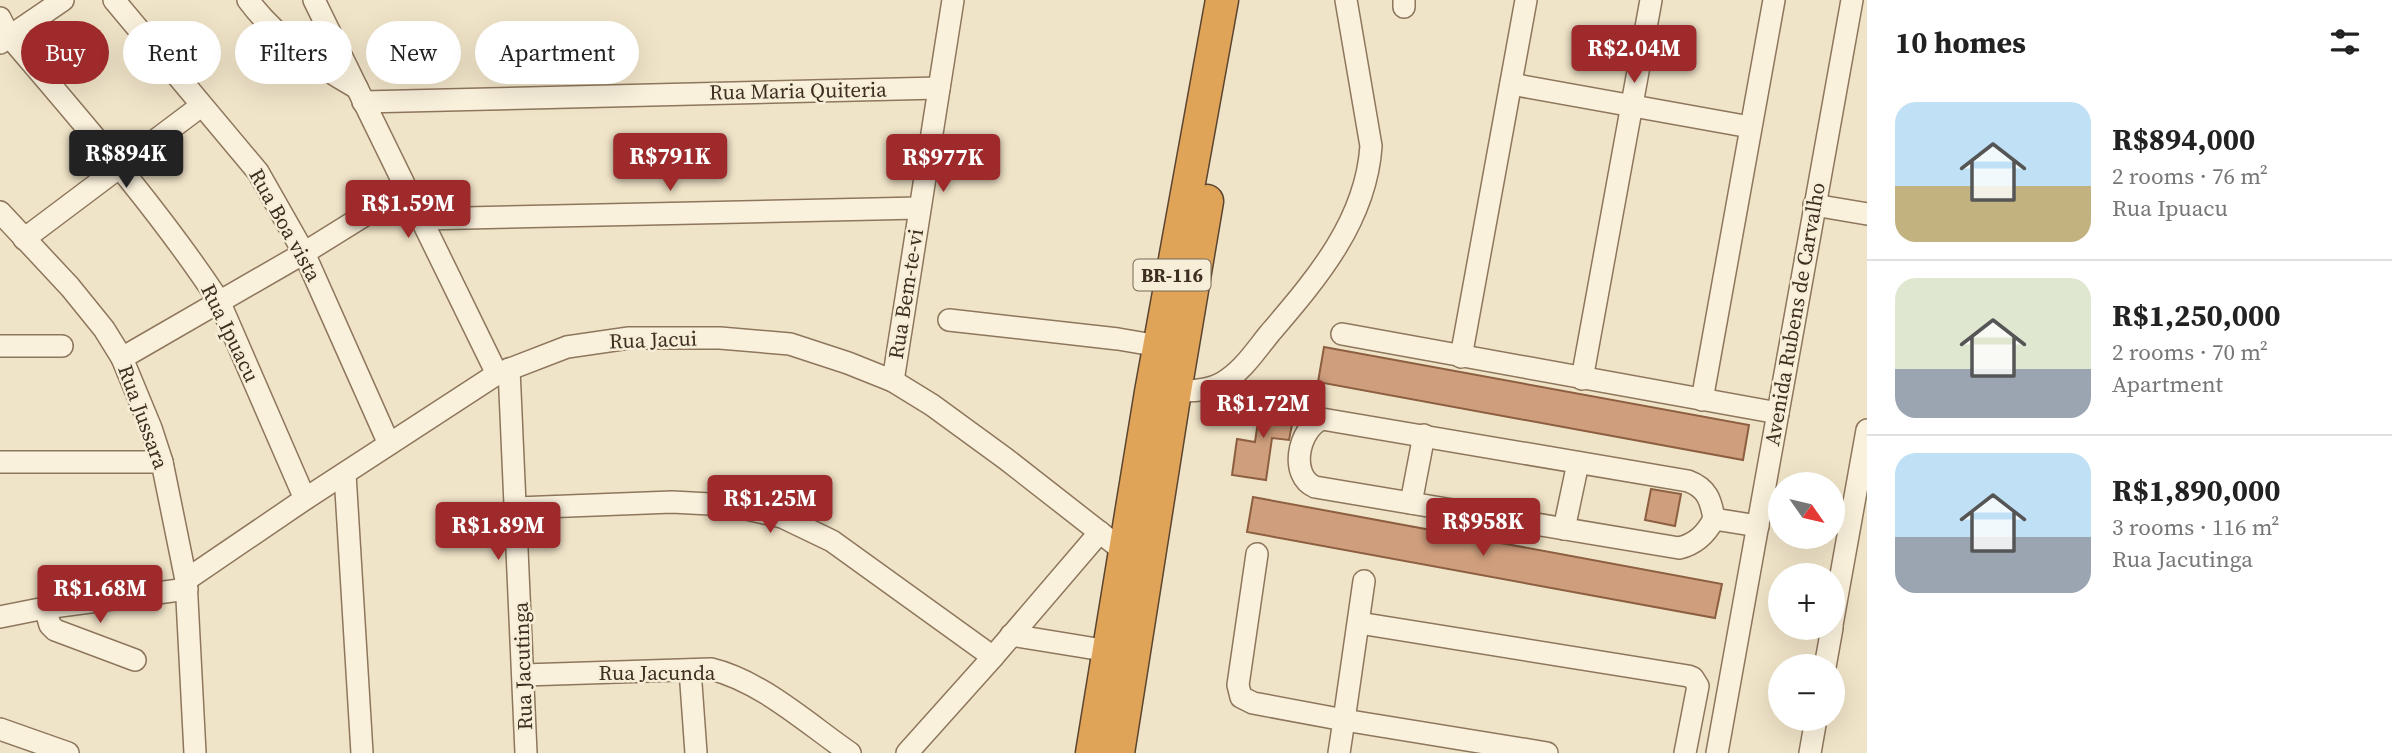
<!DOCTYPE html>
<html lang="en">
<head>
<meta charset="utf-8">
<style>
  :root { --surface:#fff; --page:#f6f6f6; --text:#222; --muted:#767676; --line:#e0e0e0; --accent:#9e2a2b }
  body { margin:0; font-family:"Source Serif 4",serif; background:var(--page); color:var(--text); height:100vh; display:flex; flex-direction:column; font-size:26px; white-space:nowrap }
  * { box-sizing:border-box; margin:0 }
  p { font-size:23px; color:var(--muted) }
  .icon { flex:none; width:38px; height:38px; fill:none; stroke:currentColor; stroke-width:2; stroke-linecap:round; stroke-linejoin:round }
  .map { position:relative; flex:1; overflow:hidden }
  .drawer { display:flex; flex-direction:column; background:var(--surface); width:525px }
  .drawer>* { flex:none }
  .hud { position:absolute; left:21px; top:21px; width:665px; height:63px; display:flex; gap:14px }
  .needle { width:46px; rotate:124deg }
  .controls { position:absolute; left:1768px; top:472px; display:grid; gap:14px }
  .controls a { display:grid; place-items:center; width:77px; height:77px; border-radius:50%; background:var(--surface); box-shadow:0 7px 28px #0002; font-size:35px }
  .price { position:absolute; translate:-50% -60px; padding:0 16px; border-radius:7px; background:var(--accent); color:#fff; font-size:23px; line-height:46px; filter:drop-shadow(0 2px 4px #0008) }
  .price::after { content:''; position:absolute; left:50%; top:42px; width:21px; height:16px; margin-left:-10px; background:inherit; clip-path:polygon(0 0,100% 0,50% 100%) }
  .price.current { background:#222; color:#fff }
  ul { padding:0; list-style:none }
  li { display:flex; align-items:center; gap:21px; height:175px; padding:0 28px }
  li+li { border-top:2px solid var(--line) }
  li span { display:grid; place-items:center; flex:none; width:196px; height:140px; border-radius:21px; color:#555 }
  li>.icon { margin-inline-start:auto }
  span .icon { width:84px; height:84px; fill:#fffc; stroke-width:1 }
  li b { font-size:30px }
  h2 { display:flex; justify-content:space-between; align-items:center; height:84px; padding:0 28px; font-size:30px }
  .tag { padding:0 24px; border-radius:32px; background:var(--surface); box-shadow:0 7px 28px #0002; font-size:24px; line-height:63px }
  .tag.current { background:var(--accent); color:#fff }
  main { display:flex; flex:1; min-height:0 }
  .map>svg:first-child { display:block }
</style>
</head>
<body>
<main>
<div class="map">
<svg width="1867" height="753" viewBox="0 0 1867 753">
  <rect width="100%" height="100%" fill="#f0e4c8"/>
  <g fill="#cf9f7d" stroke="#8d5f41" stroke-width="2">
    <polygon points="1324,347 1749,425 1743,460 1318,382"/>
    <polygon points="1261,401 1296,405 1289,440 1272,438 1266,480 1232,475 1237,439 1255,442"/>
    <polygon points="1651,489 1681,494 1675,526 1645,520"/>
    <polygon points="1253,497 1722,584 1715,618 1247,532"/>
  </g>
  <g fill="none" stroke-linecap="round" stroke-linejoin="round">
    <g stroke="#8d765c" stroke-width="24">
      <g id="minor">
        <polyline points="114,0 258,172 304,253 389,444"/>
        <path d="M248 0C276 38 317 65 357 88"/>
        <polyline points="314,0 497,374"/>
        <polyline points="1404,7 1404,0"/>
        <path d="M0 18 9 36C82 122 157 207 219 301L305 499"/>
        <polyline points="0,43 63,0"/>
        <polyline points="1511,84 1750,127"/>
        <polyline points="363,102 939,88"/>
        <polyline points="1814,205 1867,214"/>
        <polyline points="0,212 70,287 104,329 122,358 151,428 162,462 186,580 195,753"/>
        <polyline points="421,219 919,208"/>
        <polyline points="24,239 201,106"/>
        <polyline points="949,320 1118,339 1159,346"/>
        <polyline points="1342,334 1778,413"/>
        <polyline points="0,346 62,346"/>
        <polyline points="1461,357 1526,0"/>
        <polyline points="122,358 304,253 407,189"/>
        <polyline points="509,369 526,753"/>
        <polyline points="1582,379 1651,0"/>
        <polyline points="893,381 953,0"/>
        <path d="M1175 391C1191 391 1207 391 1222 383 1242 372 1256 350 1270 333 1317 278 1366 221 1371 146L1346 0"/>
        <polyline points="1702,400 1774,0"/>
        <polyline points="0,462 162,462"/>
        <polyline points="345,474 362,753"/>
        <polyline points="1411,503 1424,435"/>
        <polyline points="517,508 672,502 729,505 782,517 832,541 993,657"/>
        <path d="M1714 519C1706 534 1696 544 1679 548L1315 487C1289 476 1298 429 1322 419L1688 481C1707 488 1711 500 1714 519L1758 526"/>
        <polyline points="1564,529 1578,463"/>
        <polyline points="1257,554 1238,685 1241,697 1253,703 1344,720 1364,581"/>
        <polyline points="186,580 305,499 497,374 567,347 629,338 720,338 790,344 848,363 893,381 932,405 1006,459 1125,552"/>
        <polyline points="45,608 50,625 55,630 135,660"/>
        <polyline points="0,617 45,608 187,589"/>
        <polyline points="1359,623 1688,676 1693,678 1698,686 1685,753"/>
        <polyline points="1832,625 1867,430"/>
        <polyline points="1011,635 1109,651"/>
        <polyline points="1825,667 1832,628"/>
        <polyline points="690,670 696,753"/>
        <path d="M524 675 711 669C761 681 808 724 850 753"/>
        <polyline points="0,729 68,753"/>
        <polyline points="907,753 993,657 1100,532"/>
        <polyline points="1339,753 1344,720 1547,753"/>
        <polyline points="1717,753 1852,0"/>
        <polyline points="1810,753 1816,719"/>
      </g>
    </g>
    <g stroke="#5b4430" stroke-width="35">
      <g id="highway">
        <polyline points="1092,753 1151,392 1222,0"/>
        <polyline points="1118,753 1175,391 1207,201"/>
      </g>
    </g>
    <use href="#minor" stroke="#faf1dc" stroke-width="21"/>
    <use href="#highway" stroke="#e0a458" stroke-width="32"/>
  </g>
  <g text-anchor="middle" stroke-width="5" stroke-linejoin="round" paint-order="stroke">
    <rect fill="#f7eed8" stroke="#756857" stroke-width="2" x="1133.5" y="259.5" width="77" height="31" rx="5"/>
    <g font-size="19" font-weight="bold" fill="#3d2e20">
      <text x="1172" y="282">BR-116</text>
    </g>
    <g font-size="21" fill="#3d2e20" stroke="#f7eed8">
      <text transform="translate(798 91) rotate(-1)" y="7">Rua Maria Quiteria</text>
      <text transform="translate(285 225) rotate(61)" y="7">Rua Boa vista</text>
      <text transform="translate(906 294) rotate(-81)" y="7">Rua Bem-te-vi</text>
      <text transform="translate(1795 314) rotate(-80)" y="7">Avenida Rubens de Carvalho</text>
      <text transform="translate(230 333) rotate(64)" y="7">Rua Ipuacu</text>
      <text transform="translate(653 340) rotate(-2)" y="7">Rua Jacui</text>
      <text transform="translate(143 417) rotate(70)" y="7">Rua Jussara</text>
      <text transform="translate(523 666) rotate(-92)" y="7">Rua Jacutinga</text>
      <text x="657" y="680">Rua Jacunda</text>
    </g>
  </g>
</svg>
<div class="controls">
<a><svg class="needle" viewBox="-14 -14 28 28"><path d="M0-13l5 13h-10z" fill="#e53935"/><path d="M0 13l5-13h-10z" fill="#767676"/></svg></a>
<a>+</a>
<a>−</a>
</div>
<b class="price" style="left:1634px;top:85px">R$2.04M</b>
<b class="price current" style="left:126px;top:190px">R$894K</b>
<b class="price" style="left:670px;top:193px">R$791K</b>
<b class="price" style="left:943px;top:194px">R$977K</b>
<b class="price" style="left:408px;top:240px">R$1.59M</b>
<b class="price" style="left:1263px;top:440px">R$1.72M</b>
<b class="price" style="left:770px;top:535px">R$1.25M</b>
<b class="price" style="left:1483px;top:558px">R$958K</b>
<b class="price" style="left:498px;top:562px">R$1.89M</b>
<b class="price" style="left:100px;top:625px">R$1.68M</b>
<div class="hud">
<a class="tag current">Buy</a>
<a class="tag">Rent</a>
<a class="tag">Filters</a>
<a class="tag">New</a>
<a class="tag">Apartment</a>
</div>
</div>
<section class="drawer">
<h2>10 homes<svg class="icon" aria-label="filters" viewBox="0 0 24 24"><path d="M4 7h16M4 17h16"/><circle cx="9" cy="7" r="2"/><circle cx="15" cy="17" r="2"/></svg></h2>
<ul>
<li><span style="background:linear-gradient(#bfe0f5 60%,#c2b280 0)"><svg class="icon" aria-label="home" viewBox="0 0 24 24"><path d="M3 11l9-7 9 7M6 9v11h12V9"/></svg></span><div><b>R$894,000</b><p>2 rooms · 76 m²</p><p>Rua Ipuacu</p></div></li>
<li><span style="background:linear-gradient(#dfe7d0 65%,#9aa5b1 0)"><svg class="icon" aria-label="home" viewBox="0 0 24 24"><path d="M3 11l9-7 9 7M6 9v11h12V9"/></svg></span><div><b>R$1,250,000</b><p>2 rooms · 70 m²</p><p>Apartment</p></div></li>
<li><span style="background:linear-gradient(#bfe0f5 60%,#9aa5b1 0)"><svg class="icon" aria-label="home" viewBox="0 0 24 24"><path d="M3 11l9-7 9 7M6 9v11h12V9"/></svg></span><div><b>R$1,890,000</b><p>3 rooms · 116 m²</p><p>Rua Jacutinga</p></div></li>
</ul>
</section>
</main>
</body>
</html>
